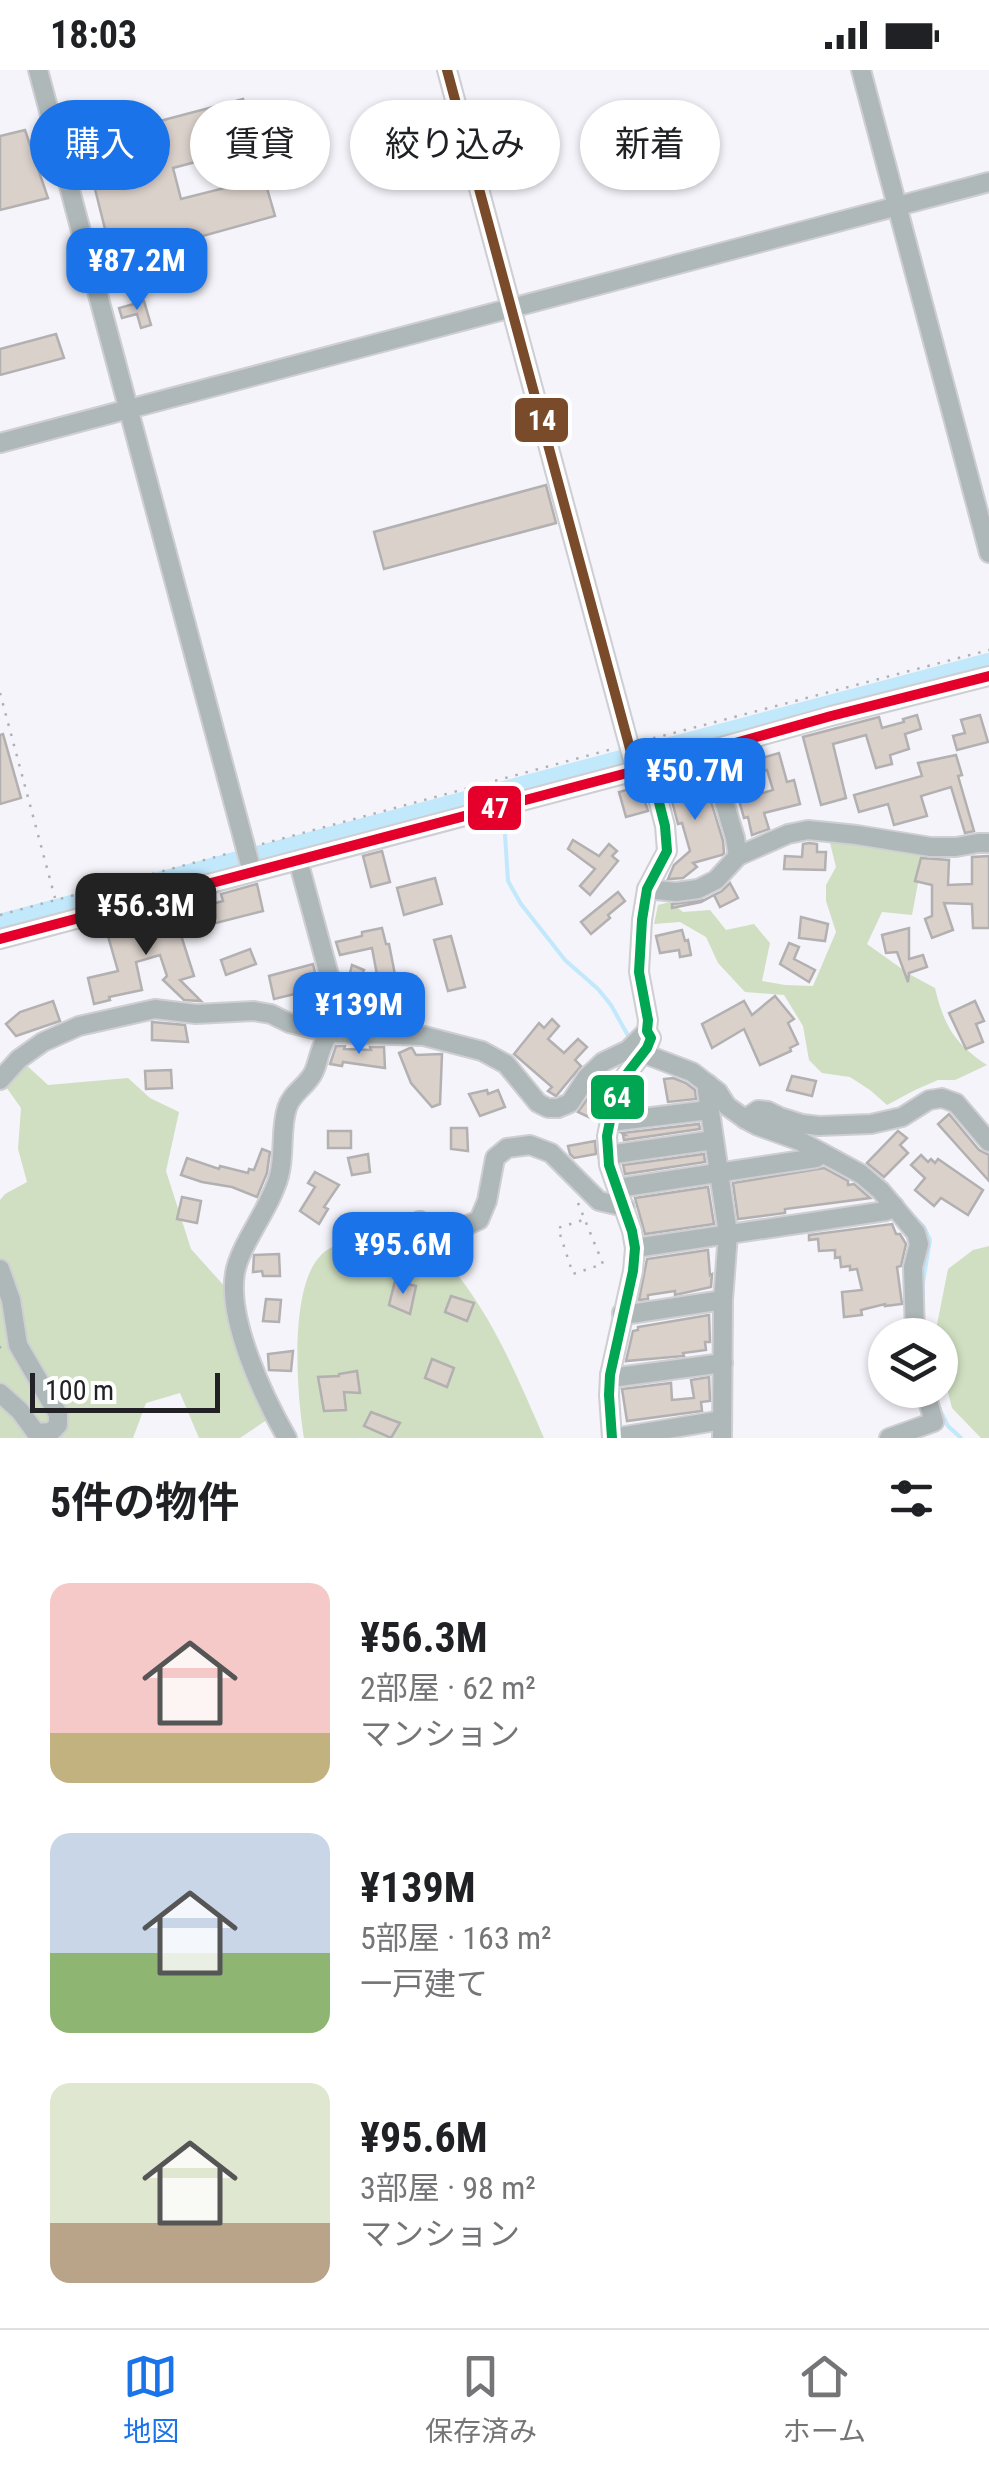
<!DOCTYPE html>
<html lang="ja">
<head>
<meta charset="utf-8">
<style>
  :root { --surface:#fff; --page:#f2f2f2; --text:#202124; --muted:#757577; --line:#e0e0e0; --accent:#1a73e8 }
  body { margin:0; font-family:"Roboto Condensed","Noto Sans JP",sans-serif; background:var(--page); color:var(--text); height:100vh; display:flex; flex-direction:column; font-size:38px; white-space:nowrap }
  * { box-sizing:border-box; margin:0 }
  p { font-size:32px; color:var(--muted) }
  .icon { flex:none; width:55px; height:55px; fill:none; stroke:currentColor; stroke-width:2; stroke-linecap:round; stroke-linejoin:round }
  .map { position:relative; height:1368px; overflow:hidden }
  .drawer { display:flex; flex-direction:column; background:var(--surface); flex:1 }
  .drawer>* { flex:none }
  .guide { position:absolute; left:30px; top:30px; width:930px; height:90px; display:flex; gap:20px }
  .tools { position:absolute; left:868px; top:1248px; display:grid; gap:20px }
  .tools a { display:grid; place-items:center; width:90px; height:90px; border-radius:50%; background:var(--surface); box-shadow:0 2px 8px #0004; font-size:50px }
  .scale { position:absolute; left:30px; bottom:25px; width:190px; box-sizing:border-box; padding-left:10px; border:5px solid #222226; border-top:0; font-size:28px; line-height:35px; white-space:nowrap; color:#222226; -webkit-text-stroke:8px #fff; paint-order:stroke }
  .price { position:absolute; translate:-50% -85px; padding:0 22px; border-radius:20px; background:var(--accent); color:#fff; font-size:32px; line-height:65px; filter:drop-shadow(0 2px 5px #0008) }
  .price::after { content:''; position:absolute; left:50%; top:60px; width:30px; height:22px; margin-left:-15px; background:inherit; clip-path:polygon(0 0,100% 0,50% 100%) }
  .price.active { background:#222; color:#fff }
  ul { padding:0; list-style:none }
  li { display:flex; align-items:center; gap:30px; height:250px; padding:0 50px }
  li span { display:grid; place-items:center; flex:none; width:280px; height:200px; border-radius:20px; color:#555 }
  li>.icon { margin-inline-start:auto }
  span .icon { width:120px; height:120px; fill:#fffc; stroke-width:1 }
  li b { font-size:42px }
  h2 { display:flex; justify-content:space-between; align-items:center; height:120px; padding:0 50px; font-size:42px }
  .chip { padding:0 35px; border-radius:45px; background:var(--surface); box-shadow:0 2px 8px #0004; font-size:35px; line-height:90px }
  .chip.active { background:var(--accent); color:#fff }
  .status { display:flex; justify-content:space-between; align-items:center; height:70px; padding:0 50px; background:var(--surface); direction:ltr }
  .status svg { height:28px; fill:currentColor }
  .tab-bar { display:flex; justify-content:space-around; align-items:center; height:140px; border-top:2px solid var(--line); background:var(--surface); font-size:28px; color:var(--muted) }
  .tab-bar a { display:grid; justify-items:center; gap:5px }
  .tab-bar .active { color:var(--accent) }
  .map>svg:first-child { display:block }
</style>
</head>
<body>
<div class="status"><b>18:03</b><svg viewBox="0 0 49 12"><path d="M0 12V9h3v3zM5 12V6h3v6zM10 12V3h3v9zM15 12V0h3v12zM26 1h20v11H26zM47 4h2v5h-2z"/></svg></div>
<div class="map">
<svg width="989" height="1368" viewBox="0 0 989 1368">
  <rect width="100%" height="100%" fill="#f4f4fa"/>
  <g fill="#d0dfc1">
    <path d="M827 761 931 777 918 813 912 845 882 842 867 874 909 904 935 918C944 956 955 974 987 995L955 1010H938L915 1020 887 1035 870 1020 850 1007 822 1003 809 990 803 956 784 925 745 922 718 893 706 867 680 852 654 854 658 835 670 832 683 842 710 840 726 860 754 854 770 873 762 911 785 915 813 916 836 862 826 831V815L836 797Z"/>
    <polygon points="23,992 48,1015 128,1008 150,1028 179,1042 166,1101 191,1179 236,1229 274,1345 240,1368 199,1368 180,1323 146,1333 133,1368 0,1368 0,1130 5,1124 27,1112 18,1079 21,1038 4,1014"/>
    <path d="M381 1166C399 1168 419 1169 434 1179 445 1186 453 1198 460 1208 497 1256 520 1313 544 1368H304C297 1325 288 1216 322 1184 340 1169 359 1168 381 1166Z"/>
    <polygon points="989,1176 989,1368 981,1368 952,1338 940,1290 940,1265 935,1265 948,1199 973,1180"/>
  </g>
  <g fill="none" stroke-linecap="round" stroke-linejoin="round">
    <g stroke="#c2e8fc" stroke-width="4">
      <polyline points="504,749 508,811 521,834 565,890 598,919 611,935 631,971"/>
      <polyline points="913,1146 924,1157 930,1170 923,1212 923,1235"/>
      <polyline points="938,1336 948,1356 961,1368"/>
    </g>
    <polyline stroke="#c2e8fc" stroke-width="22" points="0,855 989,594"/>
  </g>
  <g fill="#dbd1cb" stroke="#b2b0b1" stroke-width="2.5">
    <polygon points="243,29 256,76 173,98 181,129 264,108 275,146 123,188 118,173 111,175 105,159 87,87 77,90 73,74"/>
    <polygon points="25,60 48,128 0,140 0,66"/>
    <polygon points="144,231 151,255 141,258 137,244 122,248 119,238"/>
    <polygon points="56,264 64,288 0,305 0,279"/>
    <polygon points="546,415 556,453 384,499 374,462"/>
    <polygon points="917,645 921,659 905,664 909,679 890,685 892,694 876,698 866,665 833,674 846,728 821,735 803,667 879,647 882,658 904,652 903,649"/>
    <polygon points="980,645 988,672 957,680 953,666 965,663 961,650"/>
    <polygon points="3,664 21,728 0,734 0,665"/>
    <polygon points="760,683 762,688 779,683 787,712 794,710 800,734 764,743 769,759 752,765 748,747 744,748 739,730 773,720 767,700 750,705 745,687"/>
    <polygon points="956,685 962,705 958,706 974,761 965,763 951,717 921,726 927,746 894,755 888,734 859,742 854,725 922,706 918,693"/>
    <polygon points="702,702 723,771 724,783 722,785 693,793 697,797 683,808 668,809 674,795 690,781 682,753 678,754 667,712"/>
    <polygon points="640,716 648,741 626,747 619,722"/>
    <polygon points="573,770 599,786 609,774 617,781 612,786 618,791 590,825 580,816 595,799 568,779"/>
    <polygon points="809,773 817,774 817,782 826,782 825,800 784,799 785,786 802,787 803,774"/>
    <polygon points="382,781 390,812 371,817 363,786"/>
    <polygon points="989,786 989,858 973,858 972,834 944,833 953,860 932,868 925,849 932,846 932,815 915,811 921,788 949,790 948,815 972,814 972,787"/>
    <polygon points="435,808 442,834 404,845 397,818"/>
    <polygon points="730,813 738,828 720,837 714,825 701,832 672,838 672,834 704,830 722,821"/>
    <polygon points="257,814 263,841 212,854 208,835 223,831 221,824"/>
    <polygon points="618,822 625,831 608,845 610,848 591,864 581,852"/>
    <polygon points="172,837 194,906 180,910 201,931 184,930 163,910 167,906 160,885 136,892 142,920 109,927 110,930 94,934 88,908 118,901 108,866 151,854 147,843"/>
    <polygon points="801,847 828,854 825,871 799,868"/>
    <polygon points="382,858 386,874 389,874 397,915 392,916 387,930 421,941 417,953 393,946 391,952 386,952 380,936 381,947 348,939 346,919 352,895 364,900 355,922 382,931 375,904 377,905 372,878 340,885 336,872 362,866 362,862"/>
    <polygon points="909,858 909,889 923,885 927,897 909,903 908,912 897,882 886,883 882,865"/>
    <polygon points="682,860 685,871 688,870 691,885 680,887 679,880 660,883 656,866"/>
    <polygon points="451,866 465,917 448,921 434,870"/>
    <polygon points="789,873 799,877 794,889 815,900 809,912 780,894"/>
    <polygon points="250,879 256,894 226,905 221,890"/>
    <polygon points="313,894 323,936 307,939 303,922 274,929 269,906"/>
    <polygon points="775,926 794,949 788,953 798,974 790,978 791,981 760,995 744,959 712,978 702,954 744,931 752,945"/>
    <polygon points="53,931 60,951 16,966 6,954 20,942"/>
    <polygon points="975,931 984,951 976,954 983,972 966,979 949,943"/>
    <polygon points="552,949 559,956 548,969 564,983 578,969 587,977 575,990 581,996 556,1026 548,1021 552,1017 514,984 539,953 544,958"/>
    <polygon points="152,952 185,955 188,972 152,970"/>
    <polygon points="336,976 345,976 344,979 371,980 370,977 384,977 385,998 343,992 342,996 330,994"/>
    <polygon points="410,978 412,978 416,985 442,984 440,1034 432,1037 411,1013 399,983"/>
    <polygon points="171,1000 172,1018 146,1019 145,1001"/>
    <polygon points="792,1006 816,1011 812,1026 787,1020"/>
    <polygon points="673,1008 686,1013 695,1020 696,1029 668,1032 664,1009"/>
    <polygon points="596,1017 606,1021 597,1051 578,1042"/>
    <polygon points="487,1020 488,1024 498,1020 505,1037 480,1046 469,1024"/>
    <polygon points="949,1044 979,1080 989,1085 989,1111 938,1054"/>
    <polygon points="699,1054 700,1059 624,1070 623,1065 625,1065 622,1063"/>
    <polygon points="451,1058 467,1058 468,1081 451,1079"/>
    <rect x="328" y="1061" width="23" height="17"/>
    <polygon points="898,1061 907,1068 900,1075 908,1083 884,1107 867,1093"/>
    <polygon points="595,1071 596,1084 574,1088 570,1084 568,1076"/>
    <polygon points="262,1079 270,1082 269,1088 267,1103 257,1127 232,1117 202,1112 181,1105 187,1088 219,1099 220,1096 248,1103 249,1099 254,1100"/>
    <polygon points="368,1084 370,1102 352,1105 348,1088"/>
    <polygon points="704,1084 705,1092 625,1104 624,1099 623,1095"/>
    <polygon points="921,1085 928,1092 931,1089 935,1093 938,1089 983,1120 968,1145 941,1128 934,1136 915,1120 925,1108 911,1095"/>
    <polygon points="824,1098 848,1111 848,1115 854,1114 870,1128 785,1139 785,1143 738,1149 733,1113"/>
    <polygon points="315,1102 339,1115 324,1137 328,1139 319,1154 300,1141 315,1117 308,1113"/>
    <polygon points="708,1117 714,1154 645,1164 635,1128"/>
    <polygon points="182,1127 201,1131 197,1153 177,1149"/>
    <polygon points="892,1154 896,1164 900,1164 906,1174 901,1196 897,1197 902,1234 885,1236 885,1234 861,1240 862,1245 844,1247 842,1222 862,1220 857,1199 850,1200 850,1196 841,1197 840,1187 835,1188 835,1180 819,1181 818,1169 809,1170 809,1165"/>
    <polygon points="708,1180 710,1205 712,1204 711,1217 675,1225 675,1221 648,1225 648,1229 639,1230 647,1189"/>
    <polygon points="279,1184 280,1206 263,1206 262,1201 253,1202 254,1185"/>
    <polygon points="395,1211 416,1216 410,1244 389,1235"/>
    <polygon points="451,1226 474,1233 467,1251 445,1242"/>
    <polygon points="266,1229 281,1230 279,1252 263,1251"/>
    <polygon points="709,1245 710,1272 705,1272 706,1280 683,1283 684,1286 626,1291 633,1261 638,1260 638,1257"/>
    <polygon points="293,1281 291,1301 269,1300 268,1284"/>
    <polygon points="432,1289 454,1298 447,1317 425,1308"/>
    <polygon points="357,1301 360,1323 344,1322 346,1340 324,1341 318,1307 339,1306 339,1304"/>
    <polygon points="709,1307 710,1331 701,1332 702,1341 627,1351 622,1319 671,1313 672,1330 694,1328 691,1310"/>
    <polygon points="371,1342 400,1353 391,1368 364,1356"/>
  </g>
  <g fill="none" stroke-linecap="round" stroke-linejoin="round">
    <g stroke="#cfcfd3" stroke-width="22">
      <g id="minor">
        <polyline points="38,0 252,802"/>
        <polyline points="447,0 636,701"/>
        <polyline points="861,0 989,483"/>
        <polyline points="0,373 989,112"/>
        <polyline points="709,681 735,768 738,786"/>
        <polyline points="647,819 676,822 698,819 716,810 738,786 788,764 808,760 857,765 931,777 956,777 978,773 989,773"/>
        <polyline points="0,869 650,697 831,646 989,606"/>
        <polyline points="642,983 692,1002 718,1022 727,1036 745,1049 758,1056 800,1071 861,1104 881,1121 916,1163 919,1174 913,1197 915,1265"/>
        <polyline points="0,1010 19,989 43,972 79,956 155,939 196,944 254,941 271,944 289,953 331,963 424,966 482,981 506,994 538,1033 548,1038 558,1038 570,1033 587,1007 603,992 628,980 647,961"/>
        <polyline points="708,1014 707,1021 728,1164 723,1230 722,1368"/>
        <polyline points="745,1049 758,1040 768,1041 780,1047 802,1054 819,1056 871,1054 902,1047 929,1030 942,1028 956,1033 989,1072"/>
        <polyline points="610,1052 709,1040"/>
        <polyline points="608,1085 714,1070"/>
        <polyline points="618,1118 816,1088 822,1083"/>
        <path d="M420 1151C441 1167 457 1160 479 1150L487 1131 495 1088 507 1078 530 1075 551 1083 599 1131 625 1137"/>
        <polyline points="635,1178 886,1141 894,1136"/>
        <polyline points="0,1199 11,1230 18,1275 58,1344 58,1355 51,1362 36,1363 20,1341 0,1323"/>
        <polyline points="622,1243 630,1244 723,1230"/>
        <polyline points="610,1305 618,1307 723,1293"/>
        <path d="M287 1368C264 1328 227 1250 235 1203 240 1174 270 1139 279 1106 285 1084 280 1060 287 1038 291 1025 302 1019 310 1008 317 1000 317 990 321 980 329 957 336 960 336 931L298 790"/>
        <polyline points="612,1368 609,1325 610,1305 633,1201 635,1178 632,1161 609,1095 607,1066 612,1041 626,1005 647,978 651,968 647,961 648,950 639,902 642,850 647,819 667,781 665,756 650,697"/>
        <polyline points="613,1368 722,1350"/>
        <polyline points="889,1368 934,1352 925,1320"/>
      </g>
    </g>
    <g stroke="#acb2b4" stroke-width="2.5" stroke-dasharray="2.5 8" stroke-linecap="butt">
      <polyline points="0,623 55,828"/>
      <polyline points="643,671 989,580"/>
      <polyline points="262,774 616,678"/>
      <polyline points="0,845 230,783"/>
      <polyline points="578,1133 603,1194 573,1204 558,1158 583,1150"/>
      <polyline points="0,1276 0,1281"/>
    </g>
    <use href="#minor" stroke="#afb8b9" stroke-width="18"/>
    <g stroke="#fff" stroke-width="18">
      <polyline id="bus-1" points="447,0 636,701"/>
    </g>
    <g stroke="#fff" stroke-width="18">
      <polyline id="bus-2" points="0,869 650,697 831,646 989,606"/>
    </g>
    <g stroke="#fff" stroke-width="18">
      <polyline id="bus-3" points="612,1368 609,1325 610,1305 633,1201 635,1178 632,1161 609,1095 607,1066 612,1041 626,1005 647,978 651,968 647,961 648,950 639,902 642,850 647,819 667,781 665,756 650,697"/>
    </g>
    <use href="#bus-1" stroke="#7a4b2a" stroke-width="10"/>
    <use href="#bus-2" stroke="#e4002b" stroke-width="10"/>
    <use href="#bus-3" stroke="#00a651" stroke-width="10"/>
  </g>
  <g stroke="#fff" stroke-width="4">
    <rect x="513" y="326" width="57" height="48" rx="10" fill="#7a4b2a"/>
    <rect x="466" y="714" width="57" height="48" rx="10" fill="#e4002b"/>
    <rect x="589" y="1003" width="57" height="48" rx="10" fill="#00a651"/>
  </g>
  <g font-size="28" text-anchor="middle" font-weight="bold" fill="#fff">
    <text x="542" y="360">14</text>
    <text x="495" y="748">47</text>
    <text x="617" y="1037">64</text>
  </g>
</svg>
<div class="tools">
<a><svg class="icon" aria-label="layers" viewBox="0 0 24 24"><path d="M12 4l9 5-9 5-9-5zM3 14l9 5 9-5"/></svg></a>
</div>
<div class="scale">100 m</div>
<b class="price" style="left:137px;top:243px">¥87.2M</b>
<b class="price" style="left:695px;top:753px">¥50.7M</b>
<b class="price active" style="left:146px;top:888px">¥56.3M</b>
<b class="price" style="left:359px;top:987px">¥139M</b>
<b class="price" style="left:403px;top:1227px">¥95.6M</b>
<div class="guide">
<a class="chip active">購入</a>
<a class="chip">賃貸</a>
<a class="chip">絞り込み</a>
<a class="chip">新着</a>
</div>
</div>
<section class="drawer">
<h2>5件の物件<svg class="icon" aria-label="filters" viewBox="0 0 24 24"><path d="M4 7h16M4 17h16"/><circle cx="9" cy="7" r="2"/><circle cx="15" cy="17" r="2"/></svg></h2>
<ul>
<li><span style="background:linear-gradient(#f6c9c9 75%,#c2b280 0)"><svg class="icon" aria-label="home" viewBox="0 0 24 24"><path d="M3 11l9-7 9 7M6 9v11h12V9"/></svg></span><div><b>¥56.3M</b><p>2部屋 · 62 m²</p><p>マンション</p></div></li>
<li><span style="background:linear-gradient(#c9d6e8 60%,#8fb573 0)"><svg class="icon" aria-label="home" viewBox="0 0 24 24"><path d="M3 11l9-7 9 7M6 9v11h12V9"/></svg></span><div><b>¥139M</b><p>5部屋 · 163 m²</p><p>一戸建て</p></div></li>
<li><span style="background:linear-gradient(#dfe7d0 70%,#b9a48a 0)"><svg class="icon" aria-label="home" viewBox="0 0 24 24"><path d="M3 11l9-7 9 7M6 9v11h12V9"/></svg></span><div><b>¥95.6M</b><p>3部屋 · 98 m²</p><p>マンション</p></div></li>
</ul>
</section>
<nav class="tab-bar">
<a class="active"><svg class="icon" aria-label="map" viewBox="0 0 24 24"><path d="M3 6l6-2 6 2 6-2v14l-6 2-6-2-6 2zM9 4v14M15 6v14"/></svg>地図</a>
<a><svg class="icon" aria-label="saved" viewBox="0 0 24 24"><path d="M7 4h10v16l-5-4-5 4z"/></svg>保存済み</a>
<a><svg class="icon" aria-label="home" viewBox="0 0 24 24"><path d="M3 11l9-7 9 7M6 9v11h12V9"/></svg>ホーム</a>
</nav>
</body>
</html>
